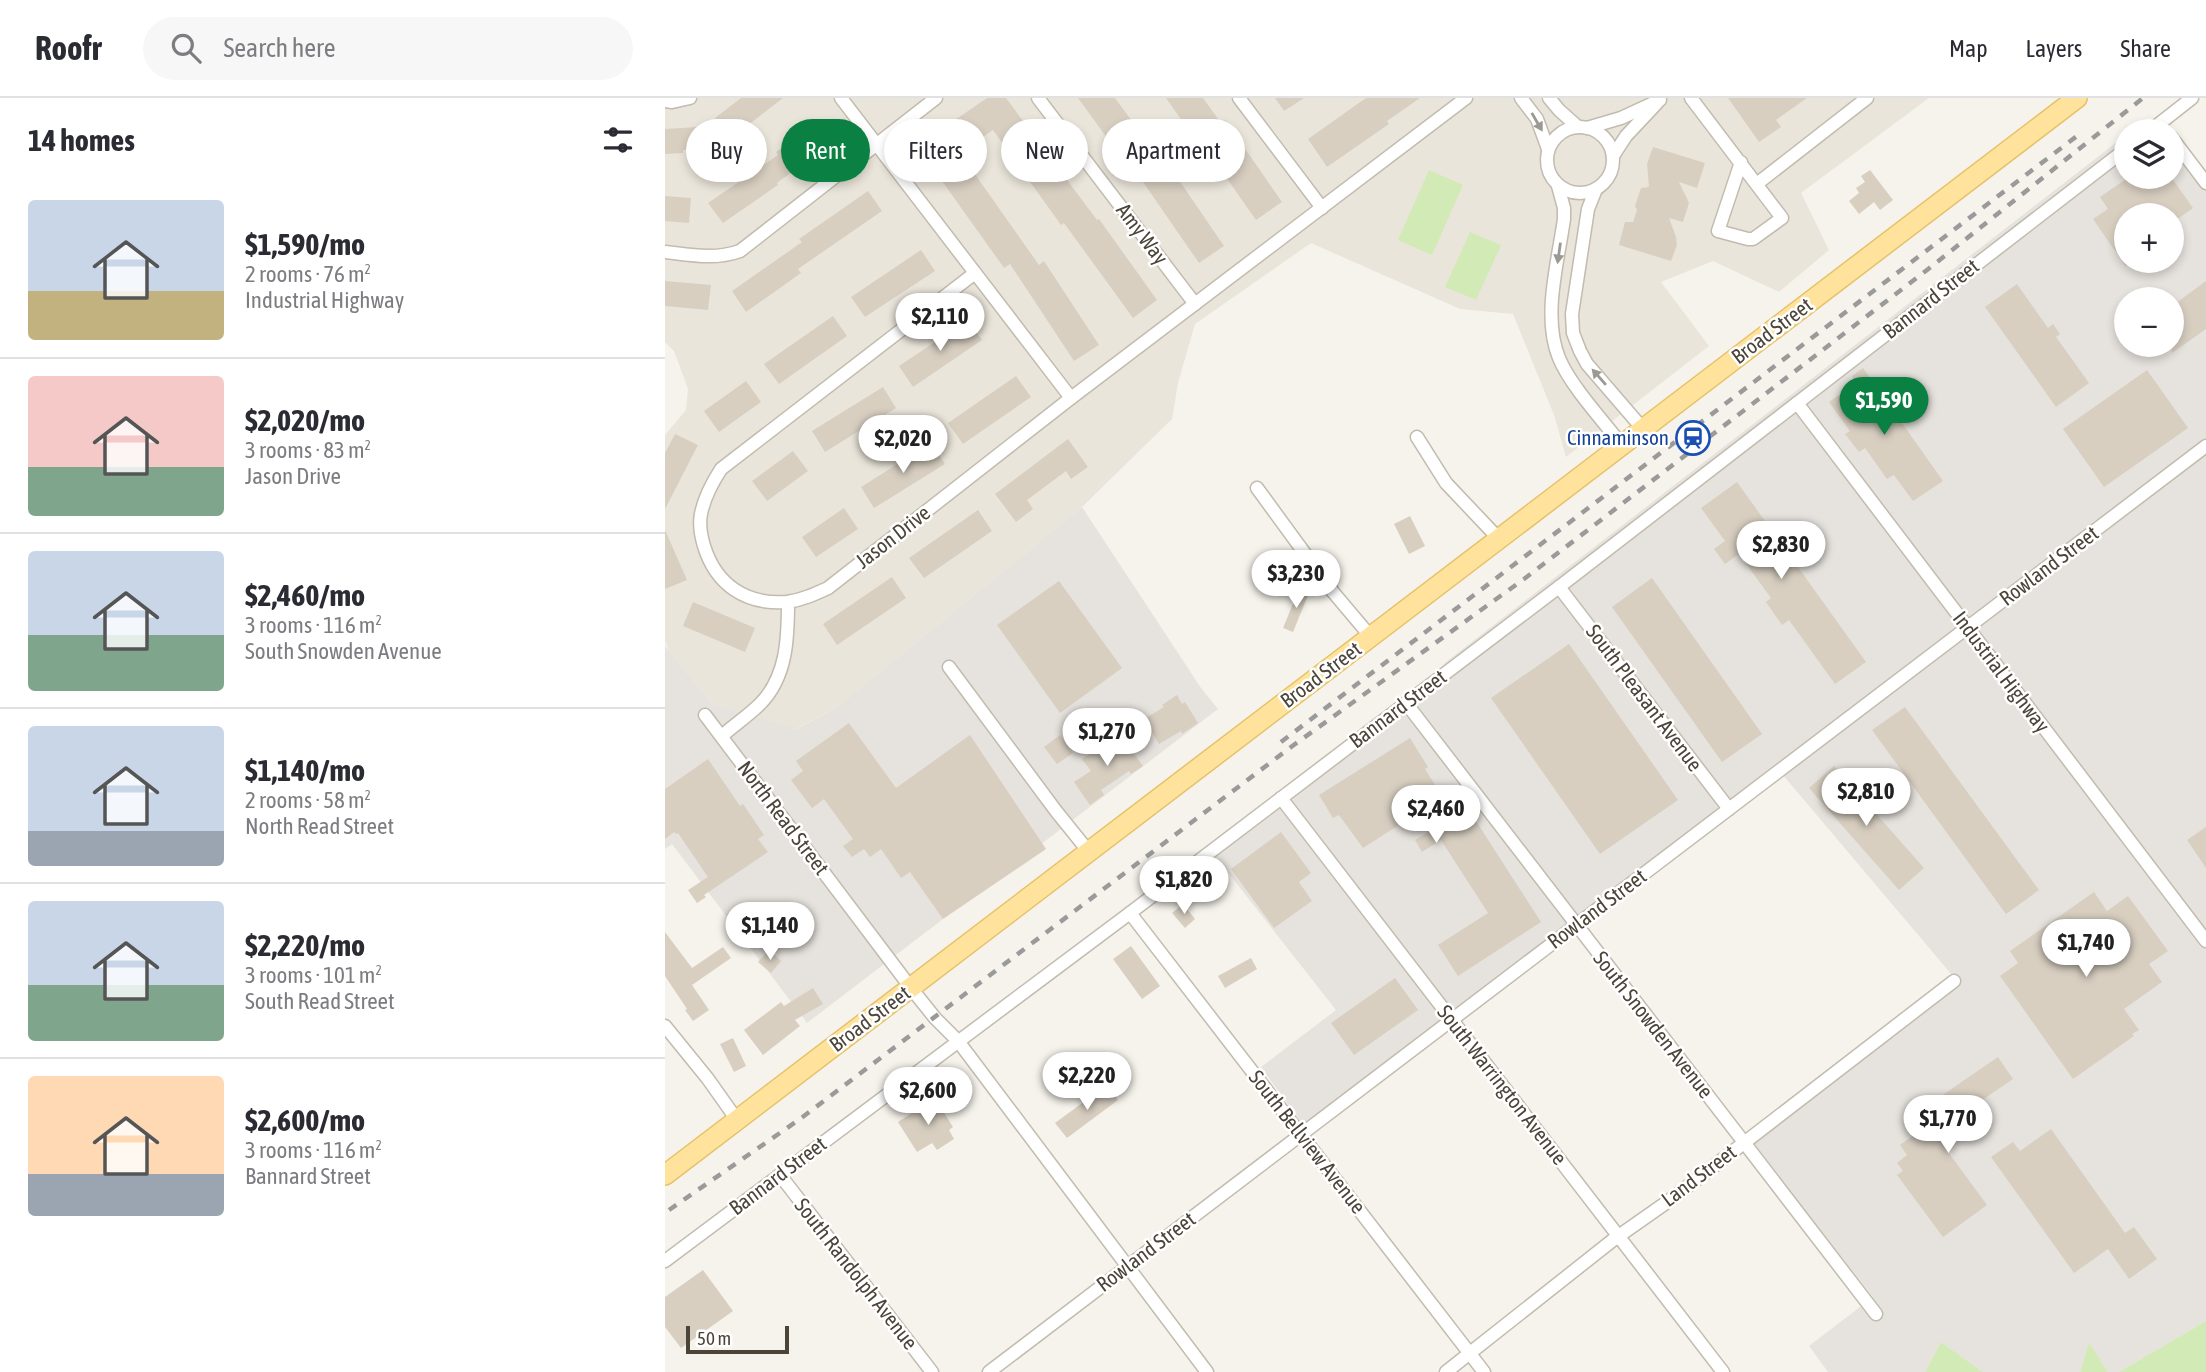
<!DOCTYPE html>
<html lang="en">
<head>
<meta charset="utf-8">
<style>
  :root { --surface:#fff; --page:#f7f7f7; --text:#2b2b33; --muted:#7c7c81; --line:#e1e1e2; --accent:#0b8043 }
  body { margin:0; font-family:"Asap Condensed",sans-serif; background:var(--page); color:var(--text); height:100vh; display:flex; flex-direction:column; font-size:26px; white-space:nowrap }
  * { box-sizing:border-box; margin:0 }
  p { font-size:23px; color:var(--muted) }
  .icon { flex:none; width:38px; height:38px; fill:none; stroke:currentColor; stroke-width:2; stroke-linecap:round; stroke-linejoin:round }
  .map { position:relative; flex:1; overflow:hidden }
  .details { display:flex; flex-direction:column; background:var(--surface); width:665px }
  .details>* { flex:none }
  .banner { position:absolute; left:21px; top:21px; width:665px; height:63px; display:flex; gap:14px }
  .fabs { position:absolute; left:1449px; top:21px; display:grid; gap:14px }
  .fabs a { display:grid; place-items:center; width:70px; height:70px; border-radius:50%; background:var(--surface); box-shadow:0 4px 10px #0003; font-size:35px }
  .scale { position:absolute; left:21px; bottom:18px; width:103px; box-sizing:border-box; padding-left:7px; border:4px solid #4b4439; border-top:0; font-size:19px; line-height:24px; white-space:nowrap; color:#4b4439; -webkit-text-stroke:5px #fff; paint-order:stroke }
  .price { position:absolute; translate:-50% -60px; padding:0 16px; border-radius:24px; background:#fff; color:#222; font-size:23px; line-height:46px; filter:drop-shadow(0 2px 4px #0008) }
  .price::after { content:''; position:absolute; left:50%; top:42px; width:21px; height:16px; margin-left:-10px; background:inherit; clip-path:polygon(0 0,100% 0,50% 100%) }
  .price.active { background:var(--accent); color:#fff }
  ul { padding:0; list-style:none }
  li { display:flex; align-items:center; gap:21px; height:175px; padding:0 28px }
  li+li { border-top:2px solid var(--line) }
  li span { display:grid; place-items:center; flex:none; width:196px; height:140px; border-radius:7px; color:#555 }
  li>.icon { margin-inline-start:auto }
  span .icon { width:84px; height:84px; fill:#fffc; stroke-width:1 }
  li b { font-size:30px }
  h2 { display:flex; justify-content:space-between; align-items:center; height:84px; padding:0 28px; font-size:30px }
  .pill { padding:0 24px; border-radius:32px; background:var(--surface); box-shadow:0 4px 10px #0003; font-size:24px; line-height:63px }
  .pill.active { background:var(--accent); color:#fff }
  header { display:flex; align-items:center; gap:42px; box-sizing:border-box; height:98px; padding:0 35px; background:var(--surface); border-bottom:2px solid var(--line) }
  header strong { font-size:33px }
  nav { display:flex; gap:38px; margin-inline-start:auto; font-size:24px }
  .search { width:490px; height:63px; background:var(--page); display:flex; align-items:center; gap:18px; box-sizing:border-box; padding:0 24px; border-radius:38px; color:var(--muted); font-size:26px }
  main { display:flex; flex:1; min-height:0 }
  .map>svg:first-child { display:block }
</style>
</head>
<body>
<header>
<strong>Roofr</strong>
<div class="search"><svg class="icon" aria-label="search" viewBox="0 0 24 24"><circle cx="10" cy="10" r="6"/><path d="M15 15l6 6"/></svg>Search here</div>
<nav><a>Map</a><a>Layers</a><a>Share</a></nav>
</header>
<main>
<section class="details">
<h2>14 homes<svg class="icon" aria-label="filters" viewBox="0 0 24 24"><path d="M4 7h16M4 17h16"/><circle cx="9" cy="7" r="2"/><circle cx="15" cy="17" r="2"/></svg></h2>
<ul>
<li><span style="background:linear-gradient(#c9d6e8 65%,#c2b280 0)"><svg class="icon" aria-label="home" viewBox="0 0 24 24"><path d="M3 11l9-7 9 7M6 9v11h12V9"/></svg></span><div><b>$1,590/mo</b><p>2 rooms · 76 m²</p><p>Industrial Highway</p></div></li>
<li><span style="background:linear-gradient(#f6c9c9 65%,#7fa58c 0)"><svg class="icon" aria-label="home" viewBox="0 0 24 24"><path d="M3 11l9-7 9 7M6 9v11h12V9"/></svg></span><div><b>$2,020/mo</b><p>3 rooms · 83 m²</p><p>Jason Drive</p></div></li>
<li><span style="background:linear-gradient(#c9d6e8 60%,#7fa58c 0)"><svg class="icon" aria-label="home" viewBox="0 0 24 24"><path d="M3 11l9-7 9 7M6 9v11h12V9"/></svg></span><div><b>$2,460/mo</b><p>3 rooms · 116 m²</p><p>South Snowden Avenue</p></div></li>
<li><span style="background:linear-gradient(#c9d6e8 75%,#9aa5b1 0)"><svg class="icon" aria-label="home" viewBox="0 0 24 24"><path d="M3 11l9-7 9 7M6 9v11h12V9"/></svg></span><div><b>$1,140/mo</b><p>2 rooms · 58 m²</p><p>North Read Street</p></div></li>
<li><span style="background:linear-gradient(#c9d6e8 60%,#7fa58c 0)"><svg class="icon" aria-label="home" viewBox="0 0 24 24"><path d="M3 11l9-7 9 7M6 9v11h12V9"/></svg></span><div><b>$2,220/mo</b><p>3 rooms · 101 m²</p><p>South Read Street</p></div></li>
<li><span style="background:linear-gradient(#ffd9b3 70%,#9aa5b1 0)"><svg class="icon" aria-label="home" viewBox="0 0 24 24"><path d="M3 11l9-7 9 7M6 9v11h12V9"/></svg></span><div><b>$2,600/mo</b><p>3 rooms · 116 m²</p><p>Bannard Street</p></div></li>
</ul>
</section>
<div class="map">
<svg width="1541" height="1274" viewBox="0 0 1541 1274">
  <rect width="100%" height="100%" fill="#f6f3ec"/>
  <polygon fill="#eae5da" points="0,0 1264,0 1136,95 1164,152 1114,194 1048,163 996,184 1044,248 901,359 889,317 848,216 795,211 646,145 530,226 513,285 507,321 417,409 172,609 131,631 47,606 4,553 0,543 0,337 21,312 23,291 9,253 0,244"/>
  <g fill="#e6e2dd" fill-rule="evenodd">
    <path d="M1461 37V79H1507V38L1541 86V1223L1454 1274H1443L1424 1246 1415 1274H1318L1276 1244 1260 1274H1163L1144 1248 1208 1199 1082 1038 1287 877 1112 670 641 1031 596 969 671 912 550 758 714 633 781 564ZM1461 117H1507V163H1461ZM1461 201H1507V247H1461Z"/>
    <polygon points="417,409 536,590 553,611 142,925 7,746 0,751 0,548 47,606 132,631 172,609"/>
  </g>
  <g fill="#d2eab5">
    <polygon points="764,72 798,87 767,157 733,142"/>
    <polygon points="805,134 836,147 811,202 780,189"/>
    <polygon points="1541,1223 1541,1274 1454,1274"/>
    <polygon points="1276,1244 1318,1274 1260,1274"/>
    <polygon points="1424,1245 1443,1274 1415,1274"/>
  </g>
  <g fill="#d8cfc1">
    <polygon points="76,0 118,0 65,41 50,20"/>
    <polygon points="322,0 341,0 432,122 434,121 492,202 468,220 399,125 396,127 328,32 295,55 374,167 379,163 434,247 409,263 345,166 339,170 252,48"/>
    <polygon points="413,0 450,0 500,68 503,66 559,148 534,165 467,68 464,70"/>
    <polygon points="501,0 538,0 556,25 560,22 617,104 591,122 523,25 520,27"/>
    <polygon points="610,0 639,0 619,13"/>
    <polygon points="701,0 755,0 722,23 724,26 662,69 643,41"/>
    <polygon points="1063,0 1142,0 1111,22 1116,29 1094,44"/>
    <polygon points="152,24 167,44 112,85 113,87 58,125 43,105 113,57 111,54"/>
    <polygon points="32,29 33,51 18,52 18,55 0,56 0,31"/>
    <polygon points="988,49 1040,65 1032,90 1014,84 1024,105 1018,124 1004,120 1011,139 1012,147 1006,163 954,147 960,124 968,124 972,112 970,108 976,90 984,89 982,66"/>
    <polygon points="1205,72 1228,102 1215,112 1209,104 1194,116 1184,103 1194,95 1191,90 1200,84 1196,78"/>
    <polygon points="1464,79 1506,79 1528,110 1507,125 1507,117 1461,117 1461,169 1428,121 1443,111 1435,99"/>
    <polygon points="203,93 217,113 133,171 136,175 81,214 67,193 137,144 134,141"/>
    <polygon points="0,98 26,100 24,125 0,123"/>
    <polygon points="256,152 270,173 200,219 186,199"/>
    <polygon points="0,183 46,187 43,212 0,208"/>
    <polygon points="1541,183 1541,231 1507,255 1507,208"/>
    <polygon points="1352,186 1383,230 1388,226 1395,236 1391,239 1424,285 1391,309 1320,209"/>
    <polygon points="168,218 182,238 114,286 99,266"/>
    <polygon points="303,222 317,242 248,289 234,268"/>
    <polygon points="1198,270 1278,383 1248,403 1229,377 1222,381 1200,350 1194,354 1180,336 1185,333 1164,304 1191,285 1187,278"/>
    <polygon points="1482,272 1523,330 1439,389 1398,331"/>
    <polygon points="351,278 366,299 298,346 283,325"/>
    <polygon points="81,283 96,304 54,334 39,313"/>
    <polygon points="218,289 231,310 160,354 147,333"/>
    <polygon points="10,336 33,347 0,411 0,355"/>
    <polygon points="403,341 423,369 406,381 401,373 362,402 368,411 351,424 330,396"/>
    <polygon points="266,345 280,366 209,410 196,389"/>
    <polygon points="128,353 143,373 102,403 87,383"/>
    <polygon points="1072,384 1201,564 1170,586 1124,522 1117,527 1101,504 1106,500 1074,456 1060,466 1049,451 1060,443 1036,410"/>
    <polygon points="179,410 193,431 151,459 137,439"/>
    <polygon points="313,412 327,433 259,480 244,460"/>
    <polygon points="745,418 760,448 744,456 729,426"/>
    <polygon points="0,432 22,482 0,491"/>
    <polygon points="227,479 241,500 172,547 158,526"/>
    <polygon points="987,480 1097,636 1057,664 947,509"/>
    <polygon points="394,483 457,570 395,615 332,527"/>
    <polygon points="634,491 644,495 628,534 618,530"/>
    <polygon points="28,504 90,530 80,554 18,528"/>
    <polygon points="904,546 1013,702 935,756 826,600"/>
    <polygon points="512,597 517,606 520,604 533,625 517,636 516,633 494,646 479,621 499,609 497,607"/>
    <polygon points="1240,609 1374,792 1341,816 1207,632"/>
    <polygon points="184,625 231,690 305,637 381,751 278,821 245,774 236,780 216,751 205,759 199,751 187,759 178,748 188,741 159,701 147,710 126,682 138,673 131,663"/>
    <polygon points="395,637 408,655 392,666 379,649"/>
    <polygon points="455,637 478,668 466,676 464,673 436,692 439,697 425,707 409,684 426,673 417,661"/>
    <polygon points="745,640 763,669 760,671 780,703 793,695 876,824 793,878 773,847 823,815 776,742 757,754 750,742 765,733 753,715 698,750 674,717 668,720 654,697"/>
    <polygon points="43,661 75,708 78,706 99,737 93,741 103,754 39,797 41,799 32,805 23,792 43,779 13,735 11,736 9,734 0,741 0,691"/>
    <polygon points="1169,668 1259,770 1234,792 1144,690"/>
    <polygon points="1541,729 1541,770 1522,742"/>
    <polygon points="616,734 646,775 634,784 647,803 609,830 566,771"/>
    <polygon points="1429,794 1442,813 1463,798 1503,853 1484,866 1497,884 1459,911 1474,932 1467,936 1469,938 1408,981 1335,878 1353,865 1345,853"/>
    <polygon points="518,806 530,821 520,830 507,815"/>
    <polygon points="0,834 27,870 58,849 66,860 27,887 44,912 28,923 20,912 22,911 0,878"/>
    <polygon points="466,848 495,888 477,901 448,861"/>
    <polygon points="104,852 116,863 106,875 93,864"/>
    <polygon points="586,860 592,871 560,890 553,878"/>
    <polygon points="730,880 753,912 689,957 666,925"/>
    <polygon points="148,890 158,906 130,922 135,928 98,957 79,932 116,904 119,908"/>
    <polygon points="68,940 81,968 69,974 55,946"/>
    <polygon points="1333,959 1348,981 1269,1035 1322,1107 1278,1139 1232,1077 1238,1073 1232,1065 1242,1057 1235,1047 1278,1016 1269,1003"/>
    <polygon points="442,987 453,1002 402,1040 390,1025"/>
    <polygon points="270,1000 288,1029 284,1032 289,1041 272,1052 267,1045 252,1054 233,1024"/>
    <polygon points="1386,1031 1460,1135 1469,1129 1492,1161 1464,1181 1443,1151 1409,1175 1326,1059 1348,1044 1355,1053"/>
    <polygon points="38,1172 68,1213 16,1250 0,1229 0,1199"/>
  </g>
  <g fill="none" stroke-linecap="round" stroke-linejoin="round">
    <g stroke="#c2bbae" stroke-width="15">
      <g id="street">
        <polyline points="176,0 406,300"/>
        <polyline points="373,0 530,206"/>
        <polyline points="574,0 657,110"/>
        <polyline points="856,0 872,21 883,51"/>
        <polyline points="884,0 894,12 913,29"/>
        <polyline points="1026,0 1117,120 1088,141 1083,141 1053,133 1076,64"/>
        <polyline points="0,3 7,4 25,0"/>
        <circle cx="915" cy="62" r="33"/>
        <polyline points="922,30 956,20 995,2"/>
        <polyline points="1485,33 1527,0"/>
        <polyline points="1507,40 1541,85"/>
        <polyline points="948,58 961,38 992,5"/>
        <polyline points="1093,85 1202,0"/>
        <path d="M893 88 899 110V121C893 164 877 219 894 260 905 287 938 323 957 347"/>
        <polyline points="931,91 923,111 907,216 908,235 915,253 922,266 978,331"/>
        <path d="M0 154C26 157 50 162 75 153L271 0"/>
        <path d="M310 175 56 371C47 385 39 400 36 416 34 426 36 438 39 448 51 487 81 507 122 504 137 502 150 496 163 490L406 300 801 0"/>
        <polyline points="1132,305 1541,843"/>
        <polyline points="752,339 781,385 834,441"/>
        <polyline points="592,390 668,494 706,539"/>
        <polyline points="894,489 1064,711"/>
        <polyline points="284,569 391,713 424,754"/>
        <polyline points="741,605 1211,1216"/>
        <polyline points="40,617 246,890 270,920 293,943 542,1274"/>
        <path d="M57 638C69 627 83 618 95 606 122 579 123 540 123 504"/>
        <polyline points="616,700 1058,1274"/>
        <polyline points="465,815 819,1274"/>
        <polyline points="0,928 43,981 72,1022"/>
        <polyline points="115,1077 267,1274"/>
        <polyline points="0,1163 465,815 894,489 1461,51"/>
        <polyline points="324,1274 1541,348"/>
        <polyline points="781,1274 948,1142 1005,1102 1289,883"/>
      </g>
    </g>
    <g stroke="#e6c16a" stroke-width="22">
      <polyline id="primary" points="0,1077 1412,0"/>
    </g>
    <use href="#street" stroke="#fff" stroke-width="12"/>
    <use href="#primary" stroke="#ffe39c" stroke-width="19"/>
    <g stroke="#9a9a9a" stroke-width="4.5" stroke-dasharray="9 9" stroke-linecap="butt">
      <polyline points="616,644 1412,38"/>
      <polyline points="4,1112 135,1021 626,649 859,481 1262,172 1478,0"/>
    </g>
  </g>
  <defs><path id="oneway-solid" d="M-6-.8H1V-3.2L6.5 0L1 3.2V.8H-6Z" transform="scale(1.75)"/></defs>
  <g fill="#9c9892">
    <use href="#oneway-solid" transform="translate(872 24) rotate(60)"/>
    <use href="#oneway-solid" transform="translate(894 155) rotate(98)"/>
    <use href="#oneway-solid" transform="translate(934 279) rotate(-131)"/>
  </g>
  <defs>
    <g id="station-ring" transform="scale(1.75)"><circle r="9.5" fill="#fff" stroke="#1a4fb4" stroke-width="1.5"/><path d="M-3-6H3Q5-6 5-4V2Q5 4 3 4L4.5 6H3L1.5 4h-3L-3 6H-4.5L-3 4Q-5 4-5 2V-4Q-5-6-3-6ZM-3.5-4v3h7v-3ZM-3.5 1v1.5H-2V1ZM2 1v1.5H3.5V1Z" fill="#1a4fb4"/></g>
  </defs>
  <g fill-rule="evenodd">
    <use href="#station-ring" x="1028" y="340"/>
  </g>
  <g text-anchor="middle" stroke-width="5" stroke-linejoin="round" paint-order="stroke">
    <g font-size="21" fill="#4b4439" stroke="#fff">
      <text transform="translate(477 136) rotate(53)" y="7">Amy Way</text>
      <text transform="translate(1266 201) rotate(-38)" y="7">Bannard Street</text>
      <text transform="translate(1107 233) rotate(-37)" y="7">Broad Street</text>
      <text transform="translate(228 439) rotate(-38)" y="7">Jason Drive</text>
      <text transform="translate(1384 468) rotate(-37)" y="7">Rowland Street</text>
      <text transform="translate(1336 574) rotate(53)" y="7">Industrial Highway</text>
      <text transform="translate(656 577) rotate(-37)" y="7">Broad Street</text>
      <text transform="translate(979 600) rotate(53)" y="7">South Pleasant Avenue</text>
      <text transform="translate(733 611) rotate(-37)" y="7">Bannard Street</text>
      <text transform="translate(118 720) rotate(53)" y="7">North Read Street</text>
      <text transform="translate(932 811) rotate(-37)" y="7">Rowland Street</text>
      <text transform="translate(205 921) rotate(-37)" y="7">Broad Street</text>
      <text transform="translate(988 927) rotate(52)" y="7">South Snowden Avenue</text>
      <text transform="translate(837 987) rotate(52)" y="7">South Warrington Avenue</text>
      <text transform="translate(642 1044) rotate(52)" y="7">South Bellview Avenue</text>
      <text transform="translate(113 1078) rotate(-37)" y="7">Bannard Street</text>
      <text transform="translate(1034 1078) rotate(-37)" y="7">Land Street</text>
      <text transform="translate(481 1154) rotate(-37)" y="7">Rowland Street</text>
      <text transform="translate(191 1176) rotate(52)" y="7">South Randolph Avenue</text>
    </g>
    <g font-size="21" fill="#164399" stroke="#fff" text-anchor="end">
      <text x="1004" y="347">Cinnaminson</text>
    </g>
  </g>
</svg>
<div class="fabs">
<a><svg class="icon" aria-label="layers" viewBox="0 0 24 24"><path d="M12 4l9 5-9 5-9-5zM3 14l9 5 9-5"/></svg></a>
<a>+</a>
<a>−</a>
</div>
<div class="scale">50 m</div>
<b class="price" style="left:275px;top:255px">$2,110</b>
<b class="price active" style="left:1219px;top:339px">$1,590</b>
<b class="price" style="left:238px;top:377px">$2,020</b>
<b class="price" style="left:1116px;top:483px">$2,830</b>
<b class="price" style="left:631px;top:512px">$3,230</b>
<b class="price" style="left:442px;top:670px">$1,270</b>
<b class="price" style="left:1201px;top:730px">$2,810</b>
<b class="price" style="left:771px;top:747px">$2,460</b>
<b class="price" style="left:519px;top:818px">$1,820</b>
<b class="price" style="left:105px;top:864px">$1,140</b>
<b class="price" style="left:1421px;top:881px">$1,740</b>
<b class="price" style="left:422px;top:1014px">$2,220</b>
<b class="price" style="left:263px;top:1029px">$2,600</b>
<b class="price" style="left:1283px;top:1057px">$1,770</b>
<div class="banner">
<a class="pill">Buy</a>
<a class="pill active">Rent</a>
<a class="pill">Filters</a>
<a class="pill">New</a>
<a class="pill">Apartment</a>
</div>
</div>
</main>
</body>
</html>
